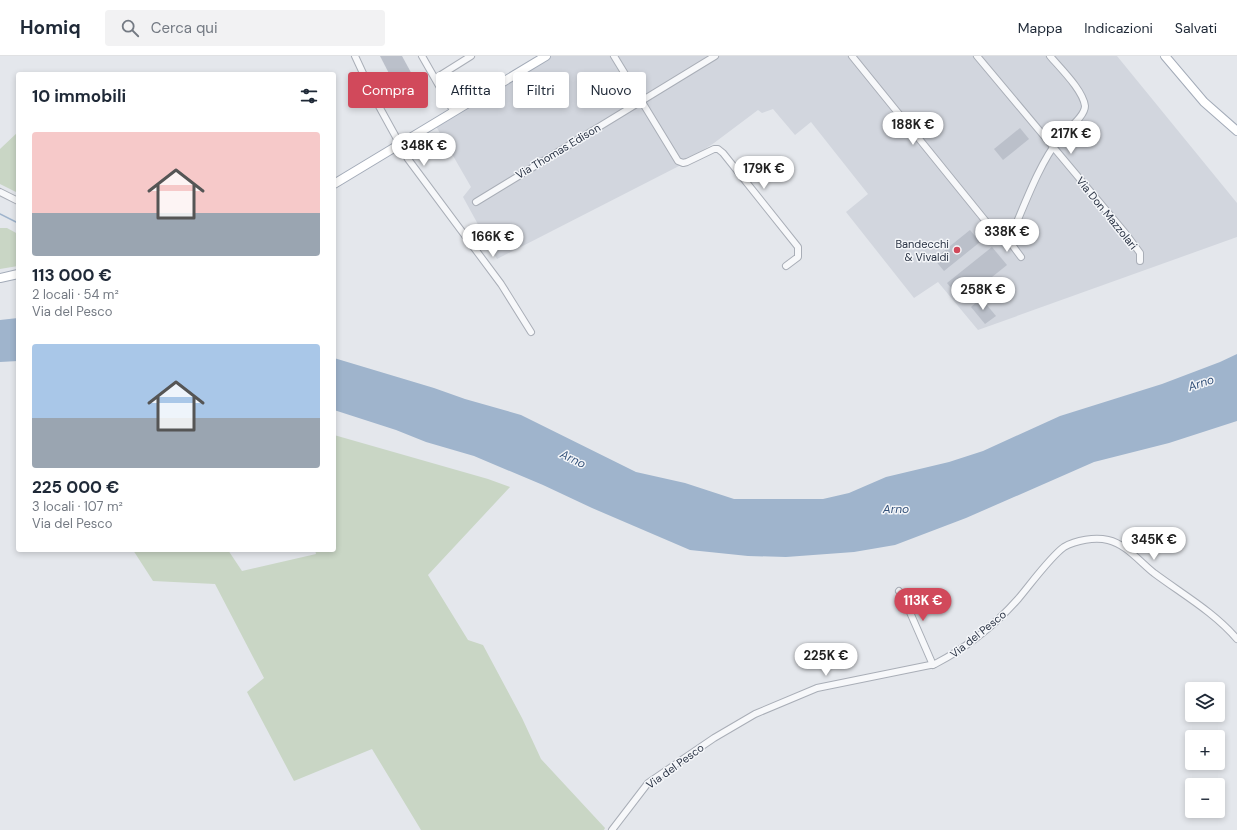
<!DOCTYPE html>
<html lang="it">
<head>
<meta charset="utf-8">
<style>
  :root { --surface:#fff; --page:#f2f2f3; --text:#1f2937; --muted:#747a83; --line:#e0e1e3; --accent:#d1495b }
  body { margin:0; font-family:"DM Sans",sans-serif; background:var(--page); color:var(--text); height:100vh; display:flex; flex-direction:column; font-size:15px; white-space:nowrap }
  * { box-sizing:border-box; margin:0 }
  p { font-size:13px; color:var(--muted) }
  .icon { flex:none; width:22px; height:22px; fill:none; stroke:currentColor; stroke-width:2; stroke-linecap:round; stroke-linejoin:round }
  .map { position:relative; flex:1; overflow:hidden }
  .panel { position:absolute; left:16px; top:16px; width:320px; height:480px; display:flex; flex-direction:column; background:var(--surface); border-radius:4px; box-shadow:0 2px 6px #0003 }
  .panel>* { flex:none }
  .hud { position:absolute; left:348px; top:16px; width:380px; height:36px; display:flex; gap:8px }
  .tools { position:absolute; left:1185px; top:626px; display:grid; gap:8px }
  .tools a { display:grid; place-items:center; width:40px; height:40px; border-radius:4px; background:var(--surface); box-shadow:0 2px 6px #0003; font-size:20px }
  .price { position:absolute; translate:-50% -34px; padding:0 9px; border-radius:14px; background:#fff; color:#222; font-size:13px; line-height:26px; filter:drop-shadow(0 1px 2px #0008) }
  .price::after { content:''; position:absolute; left:50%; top:24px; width:12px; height:9px; margin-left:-6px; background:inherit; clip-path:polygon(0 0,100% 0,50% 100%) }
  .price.active { background:var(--accent); color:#fff }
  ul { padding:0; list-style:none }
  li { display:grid; align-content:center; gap:8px; height:212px; padding:0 16px }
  li span { display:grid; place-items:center; height:124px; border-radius:4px; color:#555 }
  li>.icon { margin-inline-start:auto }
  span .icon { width:72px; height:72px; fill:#fffc; stroke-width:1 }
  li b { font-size:17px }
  h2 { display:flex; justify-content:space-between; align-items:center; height:48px; padding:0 16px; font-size:17px }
  .chip { padding:0 14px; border-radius:4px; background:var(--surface); box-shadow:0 2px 6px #0003; font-size:14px; line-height:36px }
  .chip.active { background:var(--accent); color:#fff }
  header { display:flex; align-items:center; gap:24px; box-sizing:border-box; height:56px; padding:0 20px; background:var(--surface); border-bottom:1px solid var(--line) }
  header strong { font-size:19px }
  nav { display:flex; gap:22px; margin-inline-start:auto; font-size:14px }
  .search { width:280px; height:36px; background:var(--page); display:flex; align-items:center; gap:10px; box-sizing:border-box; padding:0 14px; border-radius:4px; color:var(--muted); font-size:15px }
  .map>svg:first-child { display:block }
</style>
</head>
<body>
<header>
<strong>Homiq</strong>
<div class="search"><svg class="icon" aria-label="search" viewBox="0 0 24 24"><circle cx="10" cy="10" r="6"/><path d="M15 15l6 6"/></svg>Cerca qui</div>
<nav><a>Mappa</a><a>Indicazioni</a><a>Salvati</a></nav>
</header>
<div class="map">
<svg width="1237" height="774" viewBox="0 0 1237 774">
  <rect width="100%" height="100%" fill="#e4e7ec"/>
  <polygon fill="#d2d6de" points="538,0 1117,0 1237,147 1237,181 978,274 938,226 914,242 846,156 868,138 811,66 795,79 773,53 762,57 758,54 714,87 679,110 497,203 463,141 471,131 433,65"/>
  <g fill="#c9d6c5">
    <polygon points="18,76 18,137 0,128 0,93"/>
    <polygon points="0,172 7,172 18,178 18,210 0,213"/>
    <polygon points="334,379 488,423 510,431 428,519 468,584 483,589 522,662 541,703 605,772 604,774 421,774 372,693 294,725 247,636 264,622 215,528 153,525 133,494 228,494 242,515 316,498 315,494 334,494"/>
  </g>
  <g fill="#9fb4cc">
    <polygon points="18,262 18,305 0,306 0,264"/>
    <polygon points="1237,298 1237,365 1169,387 1094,406 966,462 895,489 854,496 786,501 748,500 690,494 592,452 543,429 474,400 426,386 396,374 334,354 334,302 434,332 465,343 521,359 636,416 685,427 734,443 823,443 849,437 886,421 949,406 983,395 1060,360 1162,328 1220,306"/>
  </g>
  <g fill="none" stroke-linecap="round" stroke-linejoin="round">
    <polyline stroke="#9fb4cc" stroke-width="1.5" points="0,158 18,167"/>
  </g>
  <g fill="#bbc0ca">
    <polygon points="380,0 402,0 414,22 396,31"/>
    <polygon points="1020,72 1029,83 1003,104 994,93"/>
    <polygon points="970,174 980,186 944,215 934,203"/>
    <polygon points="992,191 1007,209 962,245 947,227"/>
    <polygon points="981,242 996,260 985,268 971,251"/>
  </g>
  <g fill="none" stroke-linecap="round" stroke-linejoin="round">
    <g stroke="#a9aeb7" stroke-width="8">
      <g id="minor">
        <polyline points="355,0 375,43 408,103 501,228 531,276"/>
        <polyline points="422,0 454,56"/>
        <polyline points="614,0 678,105 683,107 687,106 714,93 718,93 723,97 798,191 798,201 786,210"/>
        <path d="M852 0 988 168 997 180 1004 183 1010 180 1014 173C1026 145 1040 107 1059 83 1066 74 1085 61 1085 50 1083 34 1060 12 1050 0"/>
        <polyline points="977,0 1126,178 1140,197 1140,205"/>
        <polyline points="436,22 471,0"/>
        <polyline points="0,136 18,145"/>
        <polyline points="476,146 715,0"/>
        <polyline points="1007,182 1021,201"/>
        <polyline points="899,535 902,538 933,609"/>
        <path d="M612 774 648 727 714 682 755 658 817 632 935 608C966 592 995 569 1018 543 1030 529 1050 501 1064 491 1076 484 1095 481 1108 484 1126 488 1140 506 1154 517 1182 538 1214 556 1237 583"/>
      </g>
    </g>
    <g stroke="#a3abb8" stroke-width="10">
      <g id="major">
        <polyline points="1165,0 1204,46 1237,75"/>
        <polyline points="334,128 546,0"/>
        <polyline points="0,222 18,218"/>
      </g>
    </g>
    <use href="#minor" stroke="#f7f8fa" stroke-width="6"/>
    <use href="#major" stroke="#fff" stroke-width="8"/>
  </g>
  <circle fill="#d1495b" stroke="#f4f6f9" stroke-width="1.5" cx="957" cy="194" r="4"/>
  <g text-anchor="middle" stroke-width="3" stroke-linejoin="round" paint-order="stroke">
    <g font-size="11" fill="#2b3445" stroke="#f4f6f9">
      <text transform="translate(558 95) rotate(-31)" y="4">Via Thomas Edison</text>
      <text transform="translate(1107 157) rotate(51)" y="4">Via Don Mazzolari</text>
      <text transform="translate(978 578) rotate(-39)" y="4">Via del Pesco</text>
      <text transform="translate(675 710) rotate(-36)" y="4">Via del Pesco</text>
    </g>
    <g font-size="11" fill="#2b3445" stroke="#f4f6f9" text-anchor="end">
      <text x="949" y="192">Bandecchi<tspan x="949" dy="13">&amp; Vivaldi</tspan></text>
    </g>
    <g font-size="12" font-style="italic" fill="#34527a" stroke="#f4f6f9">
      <text transform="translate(1201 327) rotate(-18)" y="4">Arno</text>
      <text transform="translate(573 403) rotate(26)" y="4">Arno</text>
      <text x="896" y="457">Arno</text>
    </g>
  </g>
</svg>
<div class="tools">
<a><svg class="icon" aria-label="layers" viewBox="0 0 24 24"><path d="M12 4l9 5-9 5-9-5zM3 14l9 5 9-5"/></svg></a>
<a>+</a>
<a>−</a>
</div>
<b class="price" style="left:913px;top:90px">188K €</b>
<b class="price" style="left:1071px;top:99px">217K €</b>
<b class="price" style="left:424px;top:111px">348K €</b>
<b class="price" style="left:764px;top:134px">179K €</b>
<b class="price" style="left:1007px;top:197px">338K €</b>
<b class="price" style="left:493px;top:202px">166K €</b>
<b class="price" style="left:983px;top:255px">258K €</b>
<b class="price" style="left:1154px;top:505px">345K €</b>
<b class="price active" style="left:923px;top:566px">113K €</b>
<b class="price" style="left:826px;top:621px">225K €</b>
<div class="hud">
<a class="chip active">Compra</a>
<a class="chip">Affitta</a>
<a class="chip">Filtri</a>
<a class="chip">Nuovo</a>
</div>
<section class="panel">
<h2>10 immobili<svg class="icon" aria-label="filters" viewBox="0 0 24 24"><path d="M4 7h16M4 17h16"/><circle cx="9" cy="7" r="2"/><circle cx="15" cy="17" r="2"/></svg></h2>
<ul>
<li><span style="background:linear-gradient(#f6c9c9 65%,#9aa5b1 0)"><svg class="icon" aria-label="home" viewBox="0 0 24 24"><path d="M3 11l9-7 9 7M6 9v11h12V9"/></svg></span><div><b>113 000 €</b><p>2 locali · 54 m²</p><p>Via del Pesco</p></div></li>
<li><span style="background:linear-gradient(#a9c7e8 60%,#9aa5b1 0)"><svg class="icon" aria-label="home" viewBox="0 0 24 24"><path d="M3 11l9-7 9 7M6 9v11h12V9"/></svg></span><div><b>225 000 €</b><p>3 locali · 107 m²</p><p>Via del Pesco</p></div></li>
</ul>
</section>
</div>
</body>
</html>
